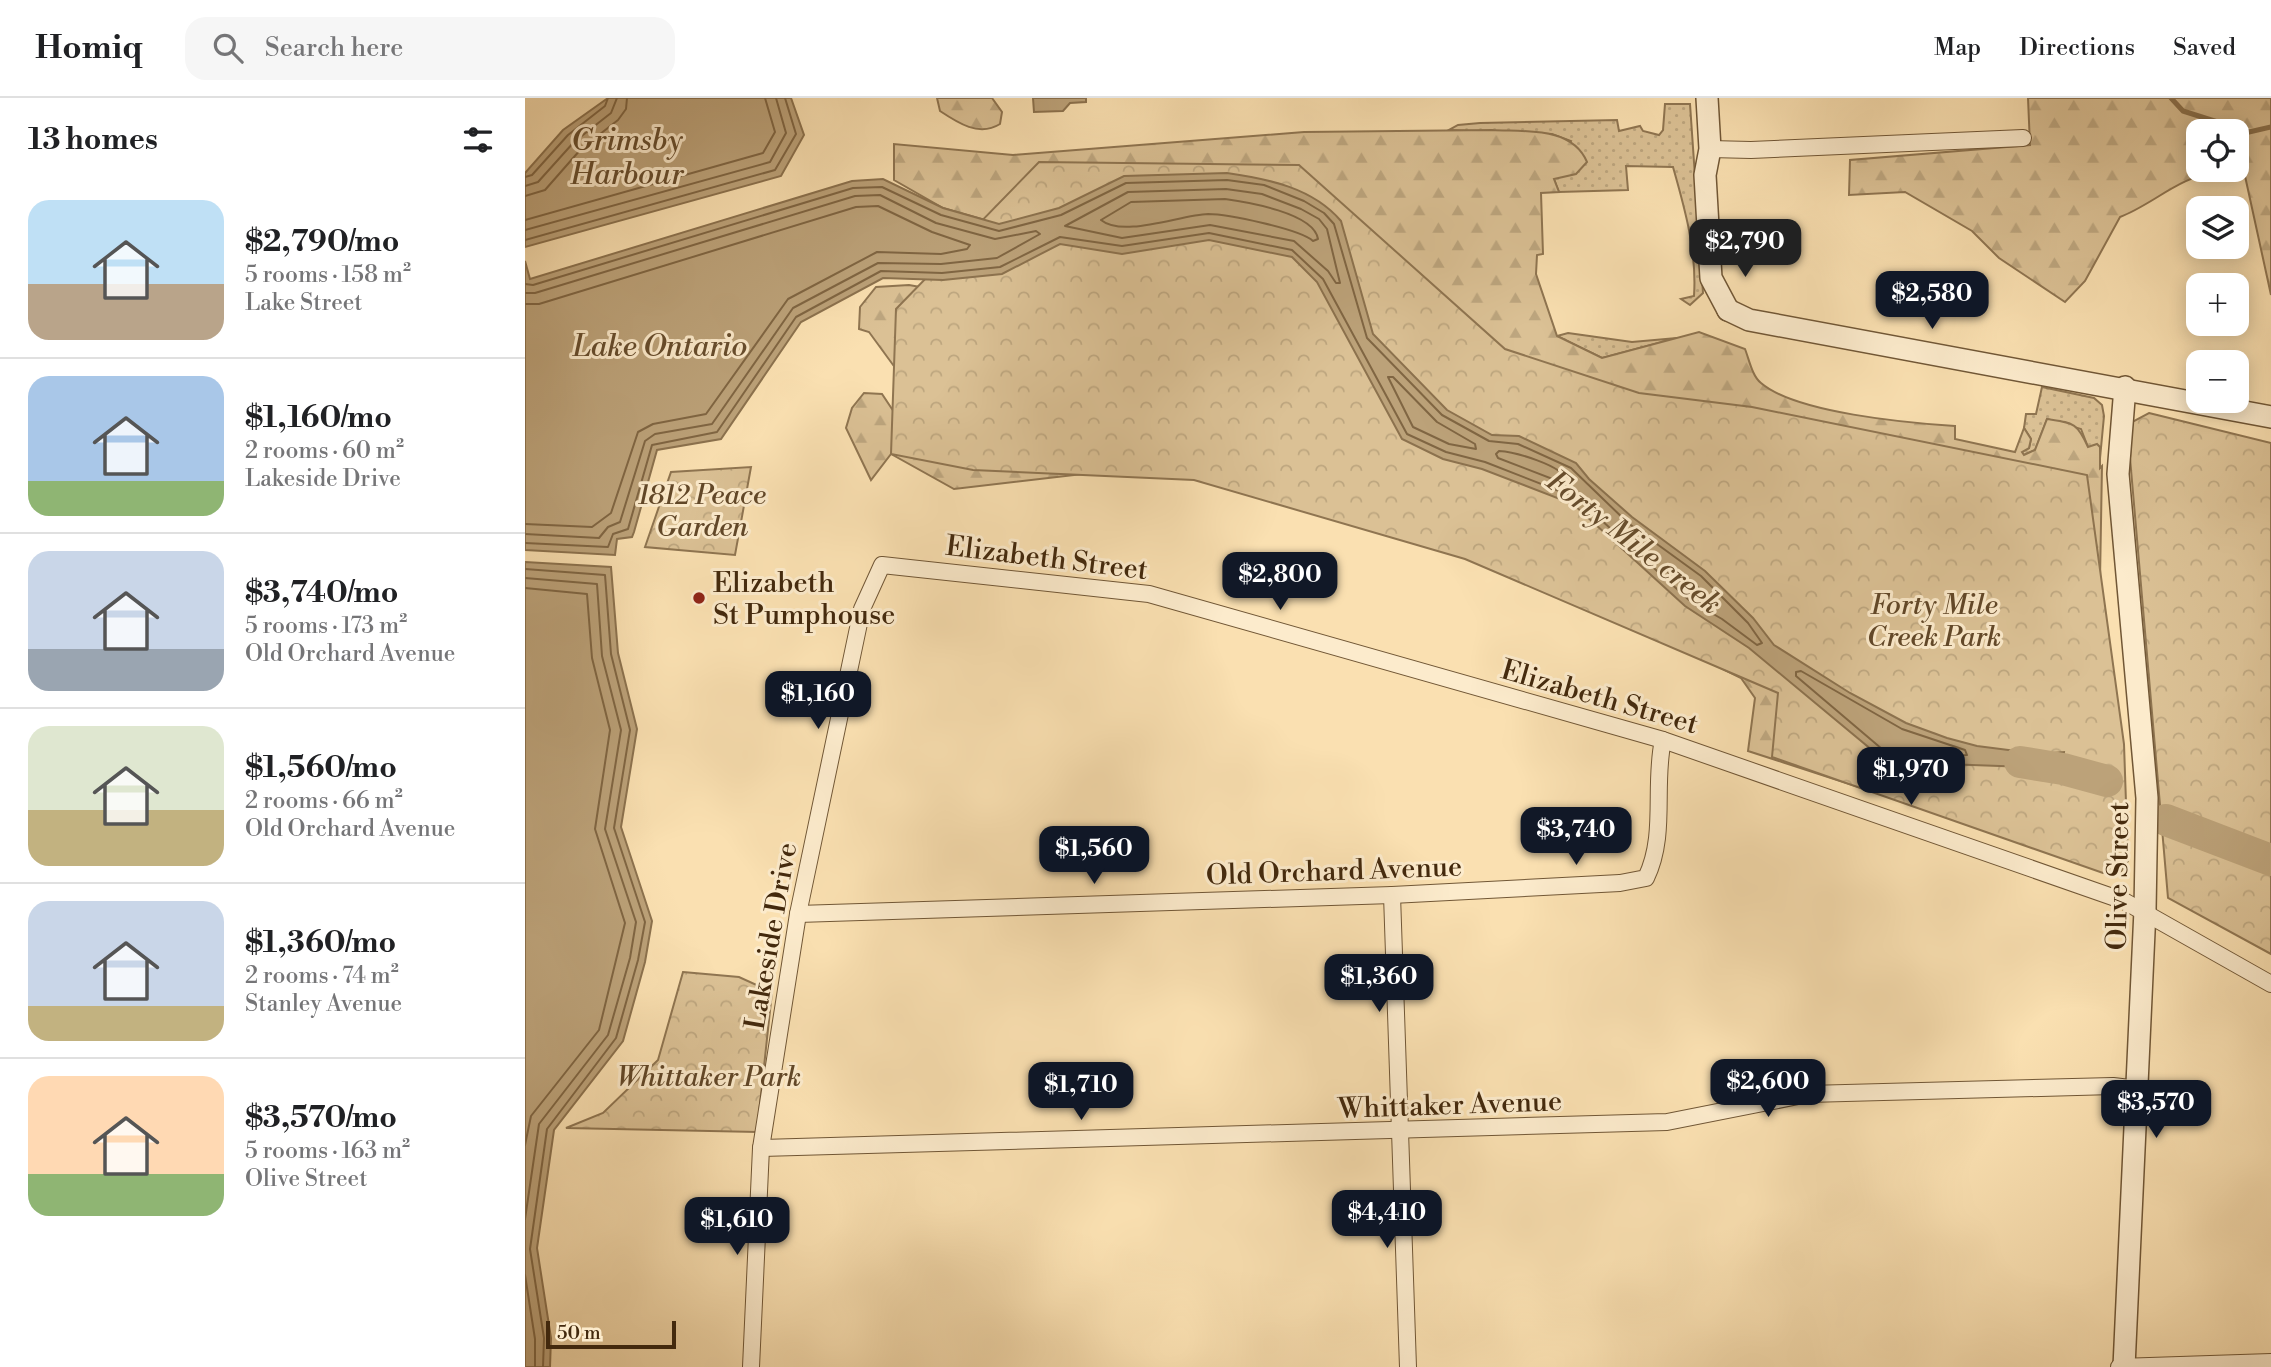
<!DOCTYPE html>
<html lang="en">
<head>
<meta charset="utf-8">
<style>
  :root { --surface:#fff; --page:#f6f6f6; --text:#202124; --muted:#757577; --line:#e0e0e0; --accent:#111827 }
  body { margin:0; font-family:"Libre Bodoni",serif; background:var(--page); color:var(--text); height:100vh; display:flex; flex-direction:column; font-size:26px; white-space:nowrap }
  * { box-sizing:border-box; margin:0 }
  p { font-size:23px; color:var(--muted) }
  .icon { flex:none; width:38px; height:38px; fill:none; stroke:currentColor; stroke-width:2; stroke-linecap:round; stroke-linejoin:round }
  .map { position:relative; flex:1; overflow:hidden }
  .panel { display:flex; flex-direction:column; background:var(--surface); width:525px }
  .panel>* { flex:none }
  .buttons { position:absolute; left:1661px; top:21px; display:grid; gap:14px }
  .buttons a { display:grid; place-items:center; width:63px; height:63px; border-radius:14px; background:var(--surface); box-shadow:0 4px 18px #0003; font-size:35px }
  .scale { position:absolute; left:21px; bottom:18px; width:130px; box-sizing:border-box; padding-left:7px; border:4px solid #43290d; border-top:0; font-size:19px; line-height:24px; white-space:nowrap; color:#43290d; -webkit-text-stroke:5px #fcebcc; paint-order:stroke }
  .price { position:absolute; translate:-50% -60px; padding:0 16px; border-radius:14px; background:var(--accent); color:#fff; font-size:23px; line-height:46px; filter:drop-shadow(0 2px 4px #0008) }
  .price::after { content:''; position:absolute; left:50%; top:42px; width:21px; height:16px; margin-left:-10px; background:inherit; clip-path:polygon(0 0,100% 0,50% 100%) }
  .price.current { background:#222; color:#fff }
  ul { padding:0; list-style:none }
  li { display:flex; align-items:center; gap:21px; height:175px; padding:0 28px }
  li+li { border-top:2px solid var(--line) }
  li span { display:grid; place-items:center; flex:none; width:196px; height:140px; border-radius:21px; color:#555 }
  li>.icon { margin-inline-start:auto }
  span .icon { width:84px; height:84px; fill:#fffc; stroke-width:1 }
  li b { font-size:30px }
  h2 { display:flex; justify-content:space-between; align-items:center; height:84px; padding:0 28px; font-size:30px }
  header { display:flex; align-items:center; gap:42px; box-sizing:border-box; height:98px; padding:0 35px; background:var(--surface); border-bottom:2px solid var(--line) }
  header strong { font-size:33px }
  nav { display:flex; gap:38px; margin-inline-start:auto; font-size:24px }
  .search { width:490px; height:63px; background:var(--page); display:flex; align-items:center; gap:18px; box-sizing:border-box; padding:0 24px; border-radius:21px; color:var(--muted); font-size:26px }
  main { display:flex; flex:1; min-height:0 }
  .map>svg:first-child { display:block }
</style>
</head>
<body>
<header>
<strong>Homiq</strong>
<div class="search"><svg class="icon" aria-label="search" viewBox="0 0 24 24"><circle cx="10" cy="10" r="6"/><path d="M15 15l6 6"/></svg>Search here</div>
<nav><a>Map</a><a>Directions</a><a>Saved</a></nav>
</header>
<main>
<section class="panel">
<h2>13 homes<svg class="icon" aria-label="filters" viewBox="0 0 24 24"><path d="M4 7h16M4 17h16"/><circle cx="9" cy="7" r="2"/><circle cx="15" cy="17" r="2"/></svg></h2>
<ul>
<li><span style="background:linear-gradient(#bfe0f5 60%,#b9a48a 0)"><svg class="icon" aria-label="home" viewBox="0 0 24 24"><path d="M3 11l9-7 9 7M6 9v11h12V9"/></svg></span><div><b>$2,790/mo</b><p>5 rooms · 158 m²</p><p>Lake Street</p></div></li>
<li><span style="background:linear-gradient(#a9c7e8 75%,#8fb573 0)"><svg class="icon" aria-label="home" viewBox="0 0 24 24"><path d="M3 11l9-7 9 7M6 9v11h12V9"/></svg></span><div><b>$1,160/mo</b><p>2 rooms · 60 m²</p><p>Lakeside Drive</p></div></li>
<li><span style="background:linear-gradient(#c9d6e8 70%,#9aa5b1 0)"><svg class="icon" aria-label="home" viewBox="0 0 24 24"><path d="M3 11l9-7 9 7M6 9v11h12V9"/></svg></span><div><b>$3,740/mo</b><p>5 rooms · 173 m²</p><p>Old Orchard Avenue</p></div></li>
<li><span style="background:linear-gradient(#dfe7d0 60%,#c2b280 0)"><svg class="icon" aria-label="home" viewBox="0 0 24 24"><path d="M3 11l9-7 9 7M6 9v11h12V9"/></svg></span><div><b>$1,560/mo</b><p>2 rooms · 66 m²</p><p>Old Orchard Avenue</p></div></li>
<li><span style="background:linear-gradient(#c9d6e8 75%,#c2b280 0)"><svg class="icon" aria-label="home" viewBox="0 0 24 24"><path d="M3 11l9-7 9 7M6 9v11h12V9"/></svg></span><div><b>$1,360/mo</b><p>2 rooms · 74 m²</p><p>Stanley Avenue</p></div></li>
<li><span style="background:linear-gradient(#ffd9b3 70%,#8fb573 0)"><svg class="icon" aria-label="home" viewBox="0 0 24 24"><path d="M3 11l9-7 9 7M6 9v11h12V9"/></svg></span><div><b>$3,570/mo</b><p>5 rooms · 163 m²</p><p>Olive Street</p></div></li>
</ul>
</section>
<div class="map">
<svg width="1746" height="1269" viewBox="0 0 1746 1269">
  <defs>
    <pattern id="grass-dots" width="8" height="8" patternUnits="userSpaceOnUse" patternTransform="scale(1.75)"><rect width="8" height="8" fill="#dbc195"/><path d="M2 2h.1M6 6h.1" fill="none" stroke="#bda67f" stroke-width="1.8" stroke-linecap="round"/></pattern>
    <pattern id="forest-firs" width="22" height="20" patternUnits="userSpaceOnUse" patternTransform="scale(1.75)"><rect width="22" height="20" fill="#dbc195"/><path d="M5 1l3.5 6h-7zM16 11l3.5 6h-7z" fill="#bda67f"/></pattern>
    <pattern id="park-crowns" width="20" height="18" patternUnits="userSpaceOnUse" patternTransform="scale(1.75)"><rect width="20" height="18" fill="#dbc195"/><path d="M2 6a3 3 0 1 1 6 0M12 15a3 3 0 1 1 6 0" fill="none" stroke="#bda67f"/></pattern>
  </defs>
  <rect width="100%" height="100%" fill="#fae0b1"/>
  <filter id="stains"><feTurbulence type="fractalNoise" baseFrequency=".00286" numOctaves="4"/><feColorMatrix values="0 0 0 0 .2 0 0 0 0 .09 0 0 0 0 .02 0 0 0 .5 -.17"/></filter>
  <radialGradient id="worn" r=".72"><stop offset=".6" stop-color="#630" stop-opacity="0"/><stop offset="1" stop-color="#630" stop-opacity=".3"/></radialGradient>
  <g fill="url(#grass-dots)" stroke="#8f7551" stroke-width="2">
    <path d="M1140 6H1165L1178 195 1165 207 1156 201 1169 198C1172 154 1160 111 1148 69L1101 68 1103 92 1034 94 1029 81 1046 43 1027 36 924 32 933 27 955 25 1092 22 1094 33 1115 28 1118 33 1134 37 1138 32Z"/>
    <polygon points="1043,235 1107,244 1152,240 1077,260 1032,238"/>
    <polygon points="1517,289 1569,300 1577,307 1579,318 1574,371 1568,349 1563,349 1556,331 1522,321 1510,352 1499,357 1497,354 1504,350 1506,341 1499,330 1501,316 1511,316"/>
  </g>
  <g fill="url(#forest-firs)" stroke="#8f7551" stroke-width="2" fill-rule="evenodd">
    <path d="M412 0H467L477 14 475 26C454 39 433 25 415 13Z"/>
    <path d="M1503 0H1746V197L1720 78C1711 77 1700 73 1692 74 1655 78 1627 107 1595 119L1560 183 1540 204 1474 160 1447 133 1380 94 1324 97 1325 62 1505 47ZM1673 33H1712V72H1673Z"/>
    <path d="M967 32C1000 34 1047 28 1062 64L1051 76 1029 81 1034 94 1016 95 1018 156 1012 157 1011 176 1032 238 1077 260 1174 234 1220 251C1224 261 1227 278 1236 285 1271 315 1383 325 1430 328V341L1490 354 1499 330 1506 341 1504 350 1497 354 1499 357 1510 352 1522 321C1548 325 1552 324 1563 349L1572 346 1575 349V370L1577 368 1570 766 1223 653 1230 600 1216 580 1117 531 1040 486 644 366 429 391 366 356 346 382 321 330 327 310 339 295 357 296 369 314 382 286 344 234 334 231 335 209 351 189 384 187 418 193 441 177 1392 665 474 126 418 110 369 82V46L488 57 779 34Z"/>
  </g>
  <g fill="url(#park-crowns)" stroke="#8f7551" stroke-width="2">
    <polygon points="514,64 774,67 980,251 1114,295 1227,309 1562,377 1599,646 1603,763 1595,775 1578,775 1247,659 1253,595 940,461 669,382 448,372 366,356 371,211"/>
    <polygon points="1624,315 1746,345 1746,856 1643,800 1605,360 1607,324"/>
    <polygon points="226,369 210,457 120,449 146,374"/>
    <polygon points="158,874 214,879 247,894 232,1034 41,1030 78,1015 133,962"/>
  </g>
  <g fill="#bca279" stroke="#8c724e" stroke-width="2">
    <polygon points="83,0 266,0 279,37 256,78 0,149 0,75 38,32"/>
    <polygon points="508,0 561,0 561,4 545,5 538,13 509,14"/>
    <path d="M702 75C744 81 788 90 816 123L848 236 922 312 967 337 994 338 1051 365 1064 381 1107 419 1180 473 1228 520 1249 547 1325 595 1381 625 1422 640 1452 648 1514 656 1539 654 1536 684 1525 683 1502 669 1392 665 1353 657 1224 550 1160 508 1048 406 957 371 918 361 877 341 792 184 767 159 684 142 597 156 535 146 477 176 418 182 358 180 276 224 196 341 132 352 109 434 107 439 92 441 90 457 0 452V163L5 181 327 83 358 81 418 110 474 126 534 110 599 78Z"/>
    <polygon points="0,464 86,469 93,555 112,631 96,729 127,823 120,864 98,943 29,1032 12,1150 26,1240 25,1269 0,1269"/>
  </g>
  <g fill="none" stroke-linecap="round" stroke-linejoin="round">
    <g stroke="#806643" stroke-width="2">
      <polyline points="0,79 7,77 43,37 80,8 83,0"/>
      <polyline points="0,88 13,84 49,44 86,15 92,0"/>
      <polygon points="701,91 737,96 776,111 794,121 802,131 815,185 811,185 803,173 769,143 685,127 597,140 540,128 603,94"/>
      <polyline points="0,98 20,92 56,51 93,22 101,11 102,0"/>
      <path d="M700 101C722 104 789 115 793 141L788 143C775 131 702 116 683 116 655 117 598 140 576 122L606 104Z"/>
      <polyline points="0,122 238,55 250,34 240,0"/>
      <polyline points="0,132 245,64 261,35 251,0"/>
      <polyline points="0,142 250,72 271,36 260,0"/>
      <polyline points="0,186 8,187 328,90 357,89 416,117 474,133 536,117 601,85 702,82 739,87 779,103 799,115 809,126 842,240 917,317 964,343 993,346 1046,370 1103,425 1176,478 1223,525 1237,545 1232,547 1197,521 1164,502 1052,400 960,364 921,354 882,336 798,181 767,152 684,135 597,148 535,139 475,169 417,175 356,173 271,219 192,334 127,347 103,431 88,436 83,449 0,445"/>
      <polyline points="0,195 10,195 330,98 355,97 411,125 470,141 511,133 515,136 472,160 416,166 353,165 268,210 187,326 130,336 120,343 95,424 83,429 74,440 0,436"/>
      <polyline points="0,206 14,206 331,109 353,108 407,134 445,147 442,151 416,156 352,154 263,201 181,316 128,326 113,334 86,415 67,429 0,426"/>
      <polygon points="863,279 868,279 912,324 950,346 951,351 924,346 888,329"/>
      <path d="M974 353C990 354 1037 367 1043 383L1038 385 973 360 971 356Z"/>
      <polygon points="1148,468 1176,492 1175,496 1169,495 1143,474 1143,469"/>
      <polyline points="0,471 80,477 86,556 105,632 89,730 120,824 113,862 91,940 22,1031 5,1151 19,1240 18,1269"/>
      <polyline points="0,480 72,486 77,558 96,632 80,731 111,824 105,860 83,937 14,1026 0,1121"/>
      <polyline points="0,490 62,496 67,560 85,632 70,731 100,825 74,932 6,1018 0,1047"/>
      <polygon points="1276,573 1377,631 1440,652 1442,657 1393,658 1357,651 1271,578 1271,574"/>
      <polyline points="0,1177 10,1241 10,1269"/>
    </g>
    <polyline stroke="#8c724e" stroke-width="5" points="1646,0 1658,13 1724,34 1746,29"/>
    <g stroke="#bca279" stroke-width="32">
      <polyline points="1495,664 1538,671 1582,683"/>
      <polyline points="1641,722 1746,762"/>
    </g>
    <g stroke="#715736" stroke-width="18">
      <g id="minor">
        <polyline points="1185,51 1226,52 1498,40"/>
        <polyline points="867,797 883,1269"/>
        <path d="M273 816 867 797 1095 785 1121 780C1142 737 1128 688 1138 642"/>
        <polyline points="236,1050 1142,1024 1283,996 1588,988 1613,991"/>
        <polyline points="226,1269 236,1050 273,816 337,511 357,467 624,496 1138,642 1599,803 1746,886"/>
        <polyline points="1594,1269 1746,1264"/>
      </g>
    </g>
    <g stroke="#715736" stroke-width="24">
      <g id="tertiary">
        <polyline points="1182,0 1185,51 1180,77 1186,180 1203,212"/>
        <polyline points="1203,212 1224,222 1746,319"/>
        <polyline points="1599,1269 1620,812 1622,700 1593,376 1600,289"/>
      </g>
    </g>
    <use href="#minor" stroke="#fcebcc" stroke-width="16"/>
    <use href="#tertiary" stroke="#fcebcc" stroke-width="21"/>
  </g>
  <circle fill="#8f2418" stroke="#fcebcc" stroke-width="2.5" cx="174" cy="500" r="7"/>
  <g text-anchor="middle" stroke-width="6" stroke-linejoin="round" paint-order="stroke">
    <g font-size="28" font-style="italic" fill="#614728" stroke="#fcebcc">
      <text x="177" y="406">1812 Peace<tspan x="177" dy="32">Garden</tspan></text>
      <text x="1409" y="516">Forty Mile<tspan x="1409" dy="32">Creek Park</tspan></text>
      <text x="184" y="988">Whittaker Park</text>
    </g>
    <g font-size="28" fill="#43290d" stroke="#fcebcc">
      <text transform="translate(522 459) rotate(7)" y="10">Elizabeth Street</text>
      <text transform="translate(1075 598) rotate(16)" y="10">Elizabeth Street</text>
      <text transform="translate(809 772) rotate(-2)" y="10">Old Orchard Avenue</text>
      <text transform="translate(1592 778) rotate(-89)" y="10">Olive Street</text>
      <text transform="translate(245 838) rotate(-80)" y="10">Lakeside Drive</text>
      <text transform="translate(925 1006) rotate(-2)" y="10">Whittaker Avenue</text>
    </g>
    <g font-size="28" fill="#43290d" stroke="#fcebcc" text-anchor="start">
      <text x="188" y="494">Elizabeth<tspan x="188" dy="32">St Pumphouse</tspan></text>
    </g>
    <g font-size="30" font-style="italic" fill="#674d2d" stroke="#fcebcc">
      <text x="102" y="52">Grimsby<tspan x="102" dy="34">Harbour</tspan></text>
      <text x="135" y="258">Lake Ontario</text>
      <text transform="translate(1109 444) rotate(38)" y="10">Forty Mile creek</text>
    </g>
  </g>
  <rect width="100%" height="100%" filter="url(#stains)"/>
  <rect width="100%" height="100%" fill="url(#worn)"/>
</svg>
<div class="buttons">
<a><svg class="icon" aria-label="locate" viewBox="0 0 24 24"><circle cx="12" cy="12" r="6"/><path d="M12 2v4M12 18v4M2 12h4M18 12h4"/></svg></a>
<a><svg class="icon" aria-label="layers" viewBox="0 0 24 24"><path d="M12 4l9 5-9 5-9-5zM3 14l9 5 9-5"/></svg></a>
<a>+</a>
<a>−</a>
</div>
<div class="scale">50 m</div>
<b class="price current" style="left:1220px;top:181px">$2,790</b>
<b class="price" style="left:1407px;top:233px">$2,580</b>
<b class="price" style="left:755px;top:514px">$2,800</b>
<b class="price" style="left:293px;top:633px">$1,160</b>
<b class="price" style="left:1386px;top:709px">$1,970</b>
<b class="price" style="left:1051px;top:769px">$3,740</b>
<b class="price" style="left:569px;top:788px">$1,560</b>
<b class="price" style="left:854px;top:916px">$1,360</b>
<b class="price" style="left:1243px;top:1021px">$2,600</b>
<b class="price" style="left:556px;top:1024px">$1,710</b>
<b class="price" style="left:1631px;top:1042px">$3,570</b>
<b class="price" style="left:862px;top:1152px">$4,410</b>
<b class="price" style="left:212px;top:1159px">$1,610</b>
</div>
</main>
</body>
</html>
